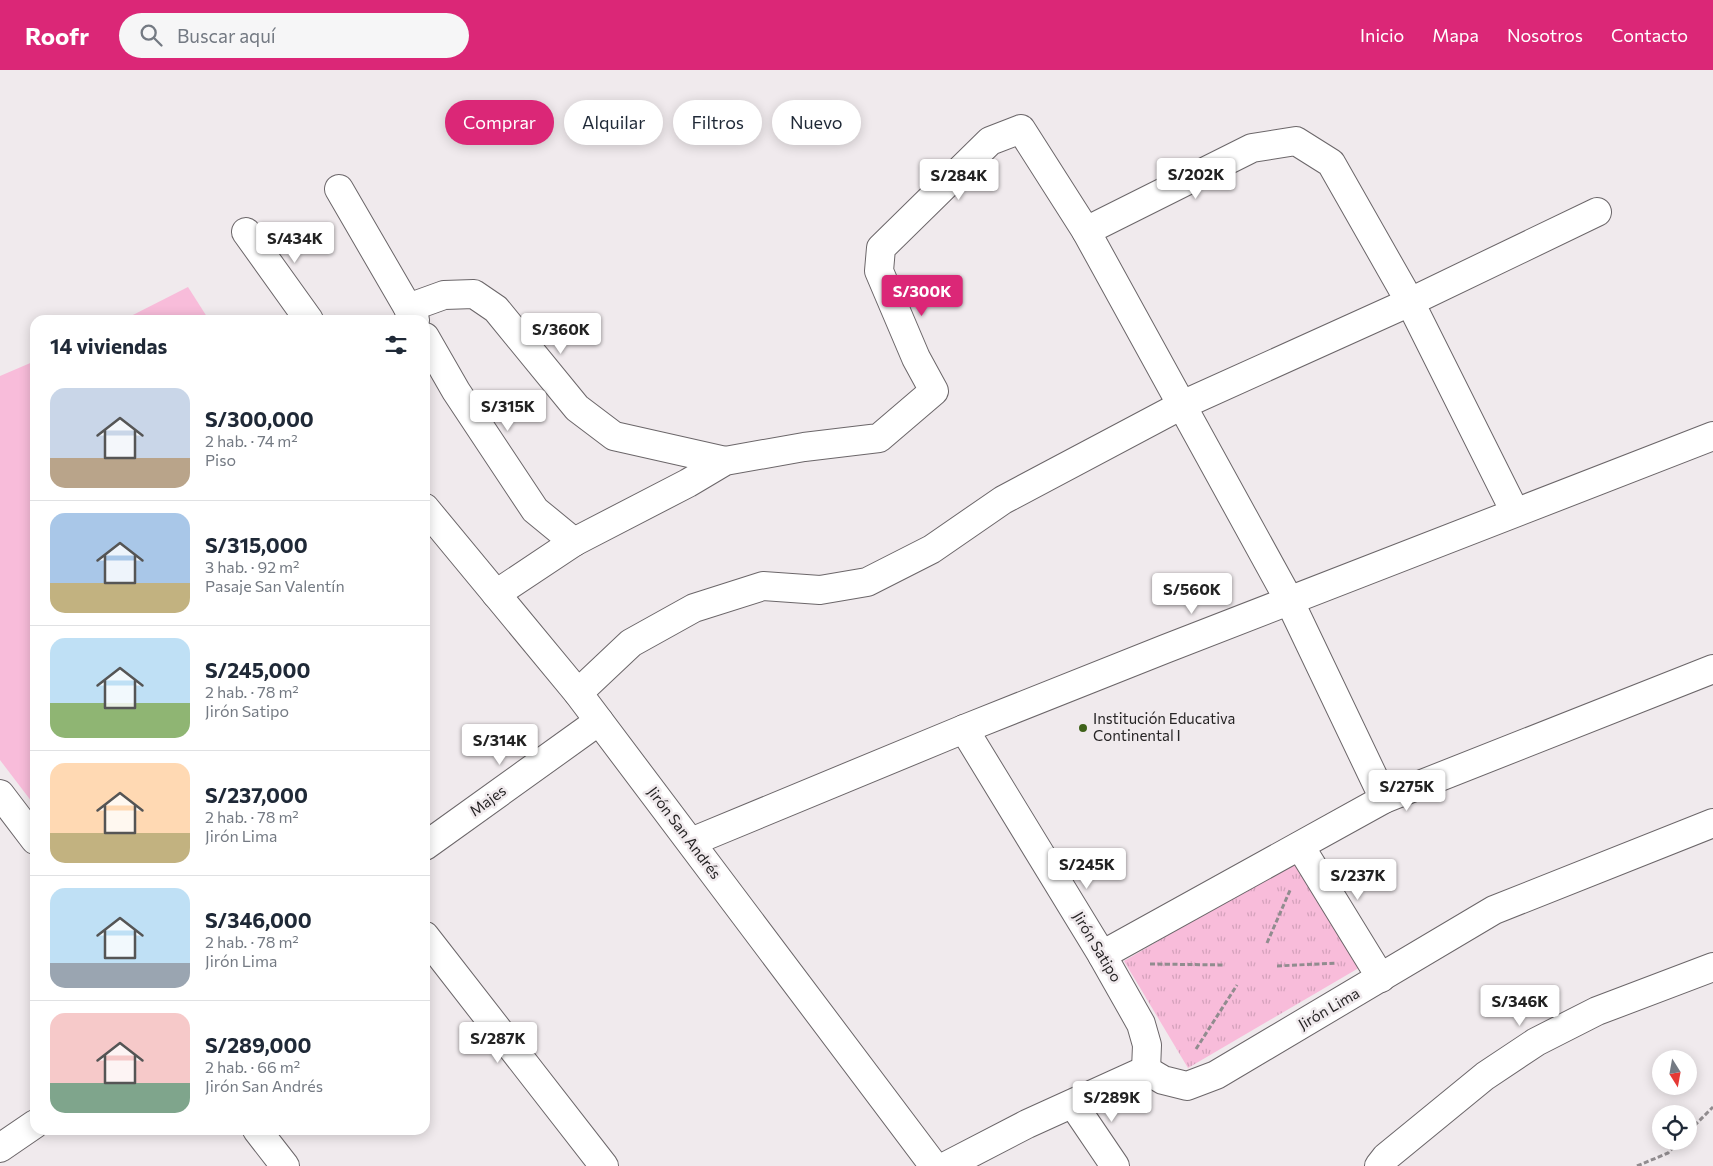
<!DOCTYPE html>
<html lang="es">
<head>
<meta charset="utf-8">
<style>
  :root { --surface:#fff; --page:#f6f6f7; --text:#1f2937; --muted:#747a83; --line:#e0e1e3; --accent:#db2777 }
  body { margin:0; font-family:Commissioner,sans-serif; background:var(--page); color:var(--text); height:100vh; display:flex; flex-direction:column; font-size:19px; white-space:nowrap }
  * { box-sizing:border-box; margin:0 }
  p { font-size:16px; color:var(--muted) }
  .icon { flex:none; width:28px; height:28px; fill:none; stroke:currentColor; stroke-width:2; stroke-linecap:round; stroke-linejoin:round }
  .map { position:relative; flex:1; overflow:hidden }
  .details { position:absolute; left:30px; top:245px; width:400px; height:820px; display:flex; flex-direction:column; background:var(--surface); border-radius:15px; box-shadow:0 2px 12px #0003 }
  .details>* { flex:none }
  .banner { position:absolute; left:445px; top:30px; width:475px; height:45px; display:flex; gap:10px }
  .needle { width:32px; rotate:169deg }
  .tools { position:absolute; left:1652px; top:980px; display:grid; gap:10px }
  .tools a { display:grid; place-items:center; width:45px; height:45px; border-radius:50%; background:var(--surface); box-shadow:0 2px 12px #0003; font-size:25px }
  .price { position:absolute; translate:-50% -42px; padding:0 11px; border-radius:5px; background:#fff; color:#222; font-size:16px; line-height:32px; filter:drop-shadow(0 1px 2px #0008) }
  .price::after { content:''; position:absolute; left:50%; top:30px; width:15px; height:11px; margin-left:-8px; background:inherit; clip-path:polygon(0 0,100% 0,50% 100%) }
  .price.selected { background:var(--accent); color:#fff }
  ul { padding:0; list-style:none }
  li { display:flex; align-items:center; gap:15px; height:125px; padding:0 20px }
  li+li { border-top:1px solid var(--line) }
  li span { display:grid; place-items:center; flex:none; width:140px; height:100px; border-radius:15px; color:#555 }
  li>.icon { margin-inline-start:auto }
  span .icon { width:60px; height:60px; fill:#fffc; stroke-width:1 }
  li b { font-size:21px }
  h2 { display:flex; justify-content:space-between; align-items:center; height:60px; padding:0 20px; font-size:21px }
  .tag { padding:0 18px; border-radius:22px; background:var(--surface); box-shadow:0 2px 12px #0003; font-size:18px; line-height:45px }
  .tag.selected { background:var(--accent); color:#fff }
  header { display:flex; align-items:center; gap:30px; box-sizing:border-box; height:70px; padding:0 25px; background:var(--accent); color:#fff }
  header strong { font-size:24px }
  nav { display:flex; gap:28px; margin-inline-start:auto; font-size:18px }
  .search { width:350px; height:45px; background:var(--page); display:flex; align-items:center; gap:12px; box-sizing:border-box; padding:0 18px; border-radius:28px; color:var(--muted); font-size:19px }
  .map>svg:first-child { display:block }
</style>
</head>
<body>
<header>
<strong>Roofr</strong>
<div class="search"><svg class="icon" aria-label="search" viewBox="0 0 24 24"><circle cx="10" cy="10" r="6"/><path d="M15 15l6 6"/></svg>Buscar aquí</div>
<nav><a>Inicio</a><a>Mapa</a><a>Nosotros</a><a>Contacto</a></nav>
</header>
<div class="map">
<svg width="1713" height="1096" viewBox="0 0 1713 1096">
  <defs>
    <pattern id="park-tufts" width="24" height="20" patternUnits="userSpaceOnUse" patternTransform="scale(1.25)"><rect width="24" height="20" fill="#f8bcda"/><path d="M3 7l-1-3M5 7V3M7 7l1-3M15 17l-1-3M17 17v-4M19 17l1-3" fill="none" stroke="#d4a1bb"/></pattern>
  </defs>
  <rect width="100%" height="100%" fill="#f0eaed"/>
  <polygon fill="url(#park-tufts)" points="1306,785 1369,892 1188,998 1124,891"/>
  <g fill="#f8bcda">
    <polygon points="188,217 209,250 123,250"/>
    <polygon points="35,291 35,736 0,690 0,306"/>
  </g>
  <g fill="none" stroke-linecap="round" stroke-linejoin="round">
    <g stroke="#6b6669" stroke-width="30">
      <g id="street">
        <polyline points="339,119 415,250"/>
        <polyline points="1086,161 1252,78 1296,71 1331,93 1410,232 1515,442"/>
        <polyline points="246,162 309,250"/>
        <polyline points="408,238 444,225 474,224 496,239 577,338 614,366 725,391"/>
        <polyline points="425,267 456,321 535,440 574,472"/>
        <polyline points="425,438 578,623 934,1096"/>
        <polyline points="496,524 574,472 688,413 725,391 804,377 879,368 934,321 916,288 879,201 881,178 990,71 1021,59 1086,161 1289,530 1384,729"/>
        <polyline points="578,623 631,573 694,538 763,516 820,520 867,512 932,479 1003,430 1182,335 1410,232 1597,142"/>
        <polyline points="964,659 1102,885 1141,954 1147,975 1146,1000"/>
        <polyline points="0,724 35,770"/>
        <polyline points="691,772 964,659 1165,579 1713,366"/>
        <polyline points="425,776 599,651"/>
        <polyline points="1300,776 1381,908"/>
        <polyline points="425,866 604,1096"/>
        <polyline points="1102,885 1384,729 1713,599"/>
        <polyline points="1073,1034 1115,1096"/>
        <polyline points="257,1060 285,1096"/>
        <polyline points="0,1078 35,1054"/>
        <polyline points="946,1096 1027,1054 1146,1000 1163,1010 1187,1016 1216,1005 1494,840 1713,753"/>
        <polyline points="1379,1096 1386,1087 1485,1006 1536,972 1597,941 1713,897"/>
      </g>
    </g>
    <g stroke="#918c8f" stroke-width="3" stroke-dasharray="5 2.5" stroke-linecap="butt">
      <polyline points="1267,873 1291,818"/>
      <polyline points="1150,894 1225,895"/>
      <polyline points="1277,896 1337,893"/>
      <polyline points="1196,979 1237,915"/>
      <polyline points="1689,1061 1713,1037"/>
      <polyline points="1637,1096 1668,1083 1679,1071"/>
    </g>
    <use href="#street" stroke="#fff" stroke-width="28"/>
  </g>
  <circle fill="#3f621a" stroke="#f0eaed" stroke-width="2" cx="1083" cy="658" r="5"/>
  <g text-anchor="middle" stroke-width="5" stroke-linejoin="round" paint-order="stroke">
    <g font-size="15" fill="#262425" stroke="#f0eaed" text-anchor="start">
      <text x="1093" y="654">Institución Educativa<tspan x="1093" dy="17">Continental I</tspan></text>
    </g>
    <g font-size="15" fill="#262425" stroke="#f0eaed">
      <text transform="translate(488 731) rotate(-36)" y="5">Majes</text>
      <text transform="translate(684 763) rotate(53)" y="5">Jirón San Andrés</text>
      <text transform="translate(1097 877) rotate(59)" y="5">Jirón Satipo</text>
      <text transform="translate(1329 939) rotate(-30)" y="5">Jirón Lima</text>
    </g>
  </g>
</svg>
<div class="tools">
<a><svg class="needle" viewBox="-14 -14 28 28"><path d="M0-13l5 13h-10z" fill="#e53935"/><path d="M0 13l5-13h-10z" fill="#747a83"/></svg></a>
<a><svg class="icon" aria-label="locate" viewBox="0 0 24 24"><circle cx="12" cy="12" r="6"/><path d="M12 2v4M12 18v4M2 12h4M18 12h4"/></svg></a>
</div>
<b class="price" style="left:1196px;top:130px">S/202K</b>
<b class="price" style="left:959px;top:131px">S/284K</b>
<b class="price" style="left:295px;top:194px">S/434K</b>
<b class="price selected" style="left:922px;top:247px">S/300K</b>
<b class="price" style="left:561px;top:285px">S/360K</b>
<b class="price" style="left:508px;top:362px">S/315K</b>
<b class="price" style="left:1192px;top:545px">S/560K</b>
<b class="price" style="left:500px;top:696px">S/314K</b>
<b class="price" style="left:1407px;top:742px">S/275K</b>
<b class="price" style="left:1087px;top:820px">S/245K</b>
<b class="price" style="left:1358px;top:831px">S/237K</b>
<b class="price" style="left:1520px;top:957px">S/346K</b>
<b class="price" style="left:498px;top:994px">S/287K</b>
<b class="price" style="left:1112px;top:1053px">S/289K</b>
<div class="banner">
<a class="tag selected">Comprar</a>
<a class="tag">Alquilar</a>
<a class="tag">Filtros</a>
<a class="tag">Nuevo</a>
</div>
<section class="details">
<h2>14 viviendas<svg class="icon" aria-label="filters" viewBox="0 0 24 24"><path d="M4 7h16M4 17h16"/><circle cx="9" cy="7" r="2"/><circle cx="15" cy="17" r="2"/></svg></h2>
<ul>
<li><span style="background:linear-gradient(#c9d6e8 70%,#b9a48a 0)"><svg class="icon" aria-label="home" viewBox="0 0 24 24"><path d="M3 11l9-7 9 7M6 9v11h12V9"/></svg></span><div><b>S/300,000</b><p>2 hab. · 74 m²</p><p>Piso</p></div></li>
<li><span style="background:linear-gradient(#a9c7e8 70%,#c2b280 0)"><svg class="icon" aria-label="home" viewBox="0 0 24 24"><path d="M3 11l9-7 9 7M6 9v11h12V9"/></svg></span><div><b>S/315,000</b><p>3 hab. · 92 m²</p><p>Pasaje San Valentín</p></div></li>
<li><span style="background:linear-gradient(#bfe0f5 65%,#8fb573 0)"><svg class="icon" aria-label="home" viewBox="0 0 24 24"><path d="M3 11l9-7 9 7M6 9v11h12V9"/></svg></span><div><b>S/245,000</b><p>2 hab. · 78 m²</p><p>Jirón Satipo</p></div></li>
<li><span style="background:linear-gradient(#ffd9b3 70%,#c2b280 0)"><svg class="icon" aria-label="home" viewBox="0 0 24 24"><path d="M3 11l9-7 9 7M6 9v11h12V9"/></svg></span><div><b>S/237,000</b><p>2 hab. · 78 m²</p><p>Jirón Lima</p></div></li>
<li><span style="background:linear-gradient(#bfe0f5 75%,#9aa5b1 0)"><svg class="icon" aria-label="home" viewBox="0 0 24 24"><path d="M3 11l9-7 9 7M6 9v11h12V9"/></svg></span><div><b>S/346,000</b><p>2 hab. · 78 m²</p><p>Jirón Lima</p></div></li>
<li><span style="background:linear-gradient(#f6c9c9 70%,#7fa58c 0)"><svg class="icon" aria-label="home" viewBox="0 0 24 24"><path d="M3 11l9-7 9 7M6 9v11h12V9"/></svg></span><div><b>S/289,000</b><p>2 hab. · 66 m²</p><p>Jirón San Andrés</p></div></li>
</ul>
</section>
</div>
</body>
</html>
